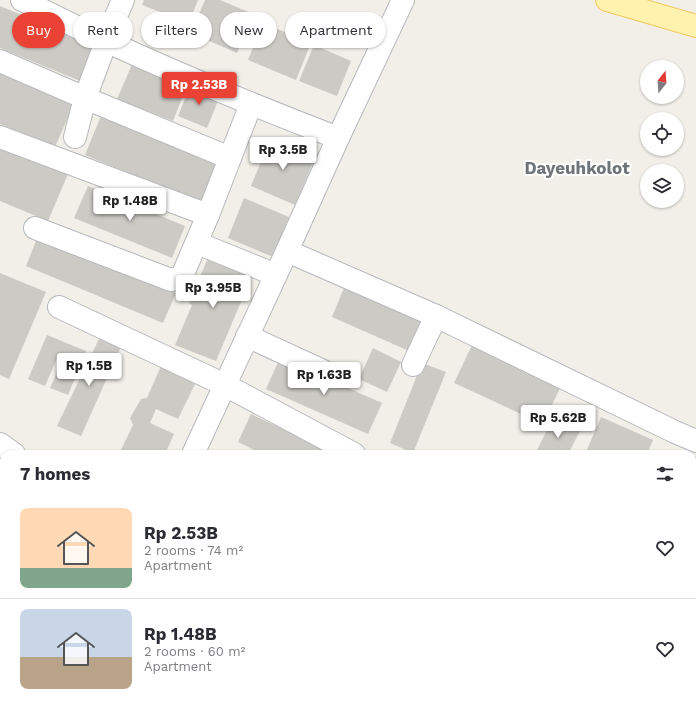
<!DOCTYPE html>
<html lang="en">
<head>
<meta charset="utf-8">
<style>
  :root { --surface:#fff; --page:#f7f7f7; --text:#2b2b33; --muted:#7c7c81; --line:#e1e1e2; --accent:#ea4335 }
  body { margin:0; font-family:"Work Sans",sans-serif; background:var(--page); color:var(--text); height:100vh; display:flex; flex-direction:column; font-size:15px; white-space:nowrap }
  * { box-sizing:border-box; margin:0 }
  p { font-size:13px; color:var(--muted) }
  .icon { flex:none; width:22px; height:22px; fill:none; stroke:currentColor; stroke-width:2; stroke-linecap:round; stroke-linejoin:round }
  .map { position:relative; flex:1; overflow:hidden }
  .details { position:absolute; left:0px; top:450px; width:696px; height:256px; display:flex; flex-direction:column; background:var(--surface); border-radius:12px 12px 0 0; box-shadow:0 1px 3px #0004 }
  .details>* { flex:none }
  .hud { position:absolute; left:12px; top:12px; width:400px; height:36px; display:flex; gap:8px }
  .needle { width:26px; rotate:17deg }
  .controls { position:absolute; left:640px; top:60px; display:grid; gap:8px }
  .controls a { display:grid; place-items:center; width:44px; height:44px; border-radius:50%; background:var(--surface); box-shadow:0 1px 3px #0004; font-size:20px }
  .price { position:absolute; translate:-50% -34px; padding:0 9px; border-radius:4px; background:#fff; color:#222; font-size:13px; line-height:26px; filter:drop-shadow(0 1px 2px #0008) }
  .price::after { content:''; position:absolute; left:50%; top:24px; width:12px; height:9px; margin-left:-6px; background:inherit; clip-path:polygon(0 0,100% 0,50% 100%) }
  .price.selected { background:var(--accent); color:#fff }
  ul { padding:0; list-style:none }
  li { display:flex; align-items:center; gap:12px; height:100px; padding:0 20px }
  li+li { border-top:1px solid var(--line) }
  li span { display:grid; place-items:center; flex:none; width:112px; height:80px; border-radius:8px; color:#555 }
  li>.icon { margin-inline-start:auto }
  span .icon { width:48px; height:48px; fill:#fffc; stroke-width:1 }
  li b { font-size:17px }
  h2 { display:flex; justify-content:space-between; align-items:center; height:48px; padding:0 20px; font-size:17px }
  .pill { padding:0 14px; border-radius:18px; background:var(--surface); box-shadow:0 1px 3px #0004; font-size:14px; line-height:36px }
  .pill.selected { background:var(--accent); color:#fff }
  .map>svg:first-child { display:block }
</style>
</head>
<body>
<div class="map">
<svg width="696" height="706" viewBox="0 0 696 706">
  <rect width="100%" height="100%" fill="#f1efe8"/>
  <polygon fill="#aadaff" points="0,529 4,533 4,702 138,702 141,706 0,706"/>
  <g fill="#cccac5">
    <polygon points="144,0 198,0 189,23 142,5"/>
    <polygon points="205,0 220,0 253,14 237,53 191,33"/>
    <polygon points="0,6 100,47 85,83 0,48"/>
    <polygon points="263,23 311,43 296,80 248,60"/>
    <polygon points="314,45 351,61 337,96 299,81"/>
    <polygon points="134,60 188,83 173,121 117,99"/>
    <polygon points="0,70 75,101 55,147 0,124"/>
    <polygon points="191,84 220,96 207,128 178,116"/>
    <polygon points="101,116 218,164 201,203 85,155"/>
    <polygon points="271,137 316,156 295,205 251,186"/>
    <polygon points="0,146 68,174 48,221 0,201"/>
    <polygon points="88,186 185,226 172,258 74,218"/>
    <polygon points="244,198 289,217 273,257 228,238"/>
    <polygon points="38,236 176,293 163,323 26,266"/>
    <polygon points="208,258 252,276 216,361 175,345 192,305 189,303"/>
    <polygon points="0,273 46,292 9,379 0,375"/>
    <polygon points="346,283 424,318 409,351 332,317"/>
    <polygon points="47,335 86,351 68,395 50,388 64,356 58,356 45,386 28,379"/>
    <polygon points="100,337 121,347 81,436 57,426"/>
    <polygon points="472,345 561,386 543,424 454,383"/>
    <polygon points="373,348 401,362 387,392 359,379"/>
    <polygon points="280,358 382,403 368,434 266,389"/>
    <polygon points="422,363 446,372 413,453 390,443"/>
    <polygon points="161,366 196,382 178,419 156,409 150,423 174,434 165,454 119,454 133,425 130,418 141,399 147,398"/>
    <polygon points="251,414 335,454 263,454 238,442"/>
    <polygon points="601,417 653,440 647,454 585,454"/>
    <polygon points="553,418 580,431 568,454 535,454"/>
    <polygon points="696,632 696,657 692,655 692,641"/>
    <polygon points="692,677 696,679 696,706 656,706 658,702 692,702"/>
    <polygon points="422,702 426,702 435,706 420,706"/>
    <polygon points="494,702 551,702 549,706 502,706"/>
  </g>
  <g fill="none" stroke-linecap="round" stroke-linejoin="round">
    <g stroke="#b5b8bc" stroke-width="24">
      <g id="minor">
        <path d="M22 0C50 14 78 28 106 41 182 76 260 108 338 138"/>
        <polyline points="0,61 85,98 230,158 251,104"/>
        <polyline points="0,137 208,215 230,158"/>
        <polyline points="75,137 85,98 113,23 123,0"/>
        <polyline points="35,228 171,280 180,278 183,274 208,215"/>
        <polyline points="197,243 276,275"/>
        <polyline points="287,251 436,316 675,432 696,441"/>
        <polyline points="59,307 225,385 354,454"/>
        <polyline points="247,336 323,371"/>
        <polyline points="413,365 436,316"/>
        <polyline points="0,444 14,454"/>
        <polyline points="193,454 287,251 338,138 403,0"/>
        <polyline points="692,496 696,488"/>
        <polyline points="692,569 696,570"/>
        <polyline points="692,664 696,666"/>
        <polyline points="293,702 298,706"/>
        <polyline points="585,706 587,702"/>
      </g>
    </g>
    <g stroke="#f2c960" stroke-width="24">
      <polyline id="major" points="607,0 696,26"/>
    </g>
    <use href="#minor" stroke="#fff" stroke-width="22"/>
    <use href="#major" stroke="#fff2af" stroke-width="22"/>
  </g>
  <g text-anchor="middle" stroke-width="4" stroke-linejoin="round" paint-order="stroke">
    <g font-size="17" font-weight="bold" fill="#70757a" stroke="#fff">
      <text x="577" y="174">Dayeuhkolot</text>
    </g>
  </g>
</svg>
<div class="controls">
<a><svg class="needle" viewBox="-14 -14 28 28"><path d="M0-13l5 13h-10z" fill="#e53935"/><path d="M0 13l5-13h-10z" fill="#7c7c81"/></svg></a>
<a><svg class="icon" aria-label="locate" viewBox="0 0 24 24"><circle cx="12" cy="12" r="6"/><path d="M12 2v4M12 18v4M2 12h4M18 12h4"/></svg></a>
<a><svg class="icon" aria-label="layers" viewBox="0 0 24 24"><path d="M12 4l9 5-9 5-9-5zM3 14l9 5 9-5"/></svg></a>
</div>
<b class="price selected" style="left:199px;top:106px">Rp 2.53B</b>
<b class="price" style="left:283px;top:171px">Rp 3.5B</b>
<b class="price" style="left:130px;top:222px">Rp 1.48B</b>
<b class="price" style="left:213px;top:309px">Rp 3.95B</b>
<b class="price" style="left:89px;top:387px">Rp 1.5B</b>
<b class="price" style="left:324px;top:396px">Rp 1.63B</b>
<b class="price" style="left:558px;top:439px">Rp 5.62B</b>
<div class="hud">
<a class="pill selected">Buy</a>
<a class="pill">Rent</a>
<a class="pill">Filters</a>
<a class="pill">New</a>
<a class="pill">Apartment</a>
</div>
<section class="details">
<h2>7 homes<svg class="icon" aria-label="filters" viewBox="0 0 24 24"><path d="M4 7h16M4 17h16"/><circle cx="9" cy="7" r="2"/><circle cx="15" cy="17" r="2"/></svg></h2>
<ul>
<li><span style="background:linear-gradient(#ffd9b3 75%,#7fa58c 0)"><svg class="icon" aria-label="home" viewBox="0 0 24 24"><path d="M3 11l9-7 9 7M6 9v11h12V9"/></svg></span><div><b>Rp 2.53B</b><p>2 rooms · 74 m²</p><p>Apartment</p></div><svg class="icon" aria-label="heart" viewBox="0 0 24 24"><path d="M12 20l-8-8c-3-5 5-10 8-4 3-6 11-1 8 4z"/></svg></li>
<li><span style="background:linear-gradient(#c9d6e8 60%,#b9a48a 0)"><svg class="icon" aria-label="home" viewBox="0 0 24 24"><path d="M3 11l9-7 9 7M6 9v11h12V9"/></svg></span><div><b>Rp 1.48B</b><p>2 rooms · 60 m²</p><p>Apartment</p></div><svg class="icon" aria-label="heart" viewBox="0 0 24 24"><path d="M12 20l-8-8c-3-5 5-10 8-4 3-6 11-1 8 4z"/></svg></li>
</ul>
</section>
</div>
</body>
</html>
